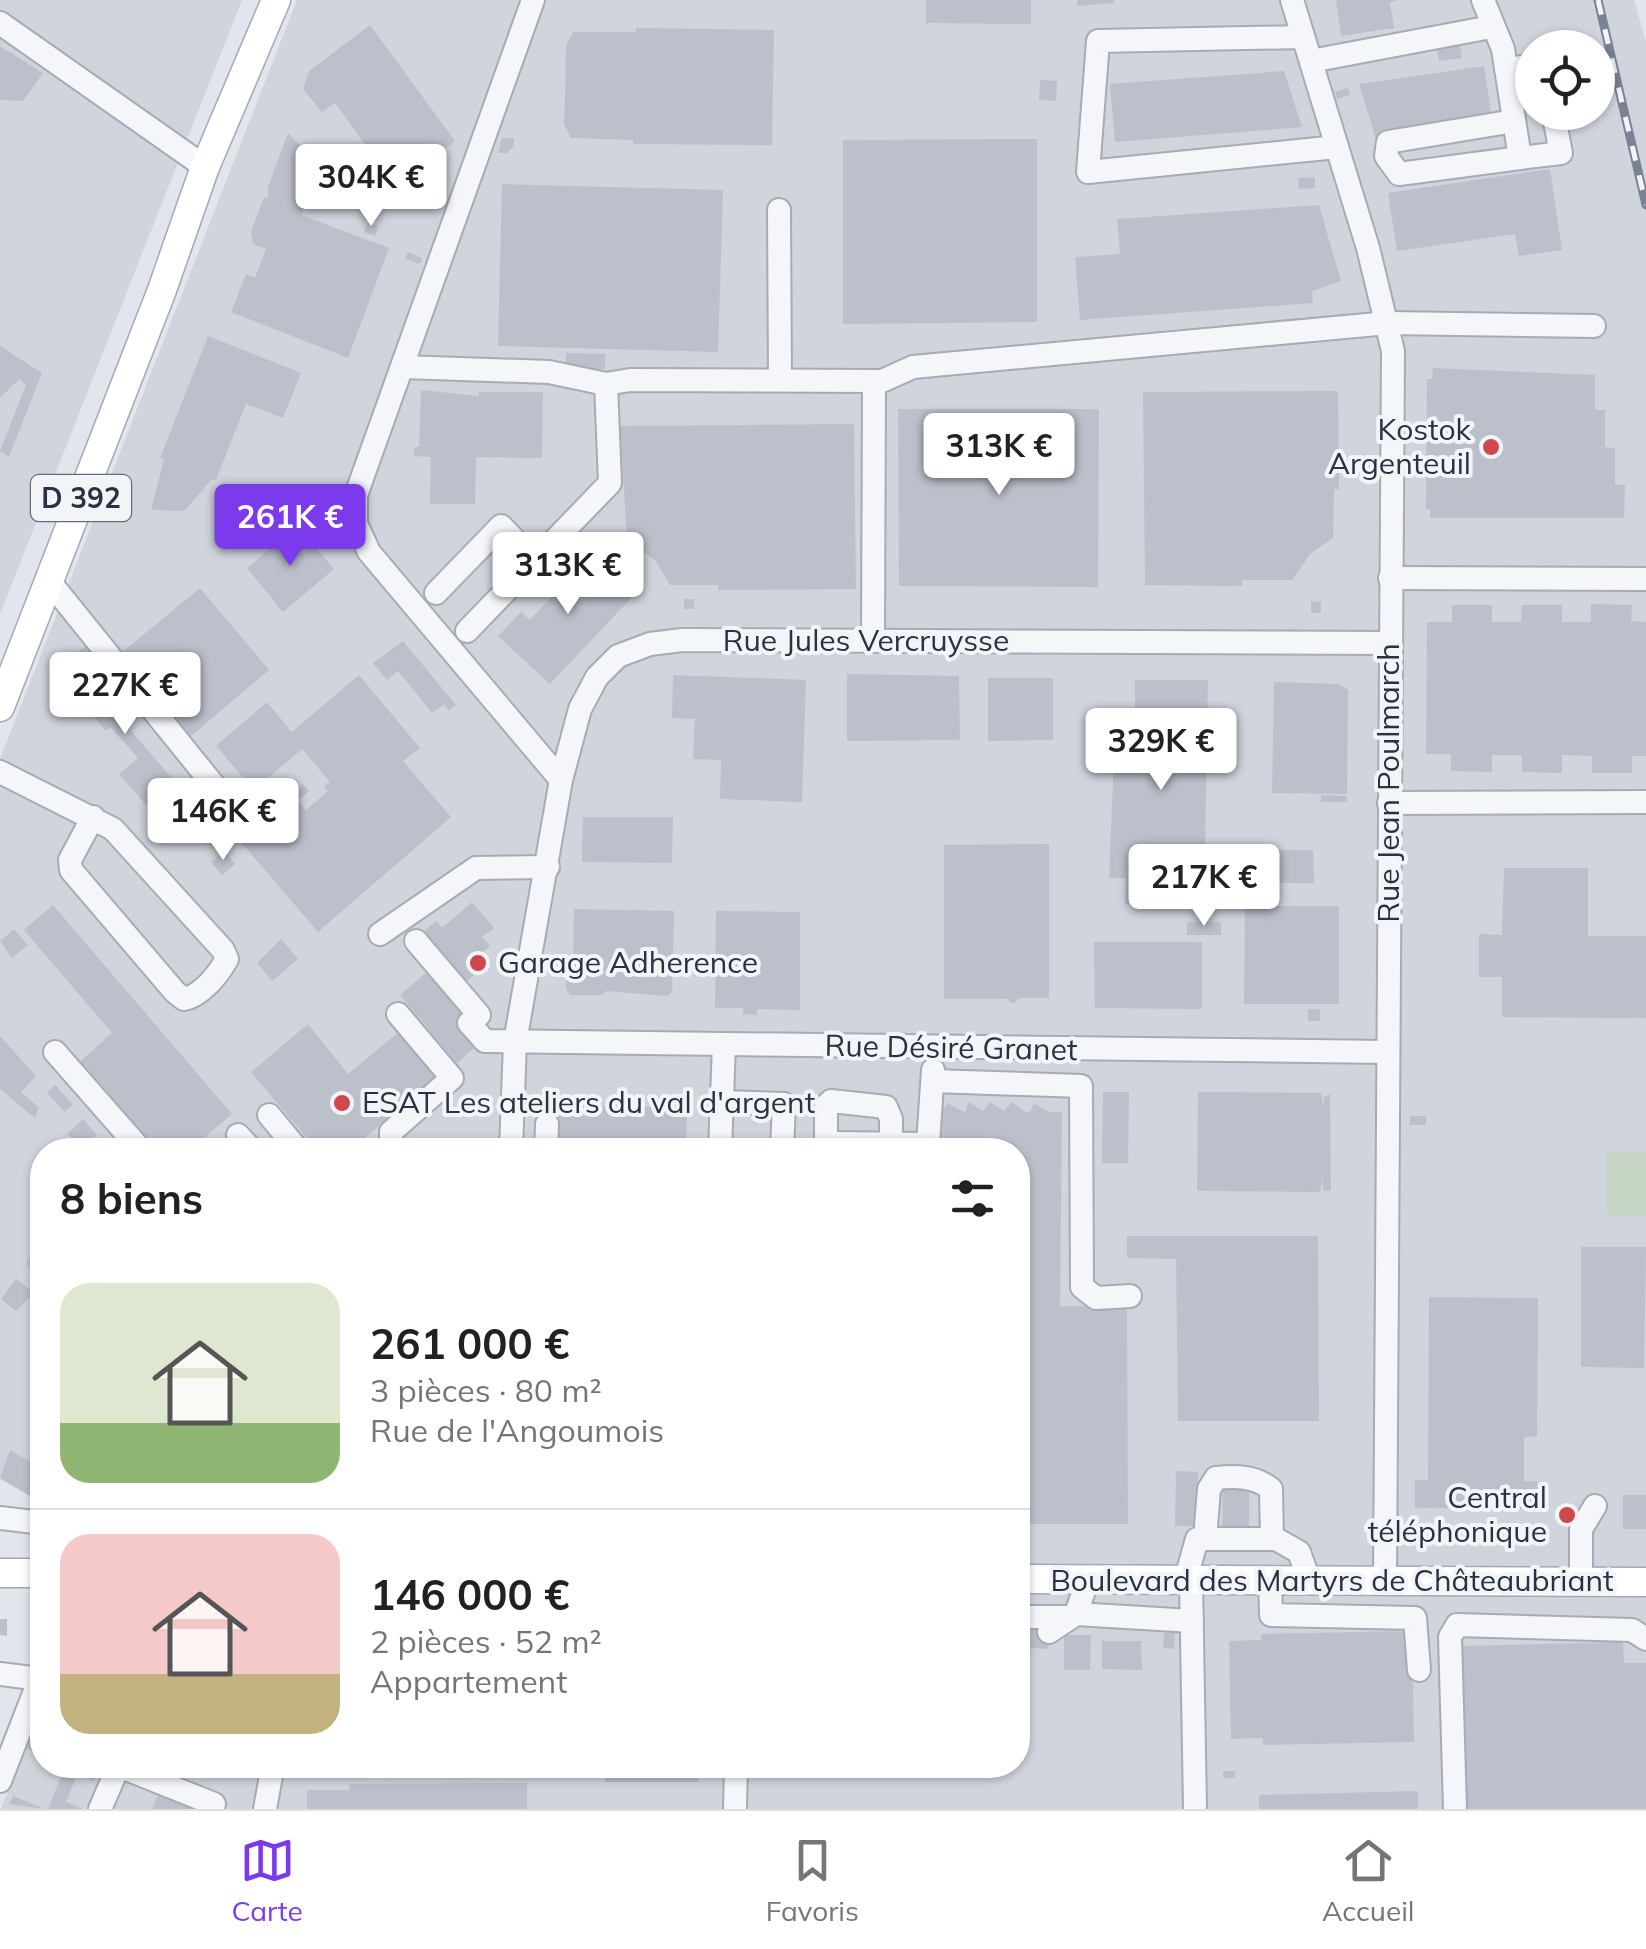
<!DOCTYPE html>
<html lang="fr">
<head>
<meta charset="utf-8">
<style>
  :root { --surface:#fff; --page:#f6f6f6; --text:#202124; --muted:#757577; --line:#e0e0e0; --accent:#7c3aed }
  body { margin:0; font-family:Mulish,sans-serif; background:var(--page); color:var(--text); height:100vh; display:flex; flex-direction:column; font-size:38px; white-space:nowrap }
  * { box-sizing:border-box; margin:0 }
  p { font-size:32px; color:var(--muted) }
  .icon { flex:none; width:55px; height:55px; fill:none; stroke:currentColor; stroke-width:2; stroke-linecap:round; stroke-linejoin:round }
  .map { position:relative; flex:1; overflow:hidden }
  .drawer { position:absolute; left:30px; top:1138px; width:1000px; height:640px; display:flex; flex-direction:column; background:var(--surface); border-radius:40px; box-shadow:0 2px 8px #0004 }
  .drawer>* { flex:none }
  .tools { position:absolute; left:1515px; top:30px; display:grid; gap:20px }
  .tools a { display:grid; place-items:center; width:100px; height:100px; border-radius:50%; background:var(--surface); box-shadow:0 2px 8px #0004; font-size:50px }
  .price { position:absolute; translate:-50% -85px; padding:0 22px; border-radius:10px; background:#fff; color:#222; font-size:32px; line-height:65px; filter:drop-shadow(0 2px 5px #0008) }
  .price::after { content:''; position:absolute; left:50%; top:60px; width:30px; height:22px; margin-left:-15px; background:inherit; clip-path:polygon(0 0,100% 0,50% 100%) }
  .price.current { background:var(--accent); color:#fff }
  ul { padding:0; list-style:none }
  li { display:flex; align-items:center; gap:30px; height:250px; padding:0 30px }
  li+li { border-top:2px solid var(--line) }
  li span { display:grid; place-items:center; flex:none; width:280px; height:200px; border-radius:30px; color:#555 }
  li>.icon { margin-inline-start:auto }
  span .icon { width:120px; height:120px; fill:#fffc; stroke-width:1 }
  li b { font-size:42px }
  h2 { display:flex; justify-content:space-between; align-items:center; height:120px; padding:0 30px; font-size:42px }
  .tab-bar { display:flex; justify-content:space-around; align-items:center; height:140px; border-top:2px solid var(--line); background:var(--surface); font-size:28px; color:var(--muted) }
  .tab-bar a { display:grid; justify-items:center; gap:5px }
  .tab-bar .current { color:var(--accent) }
  .map>svg:first-child { display:block }
</style>
</head>
<body>
<div class="map">
<svg width="1646" height="1809" viewBox="0 0 1646 1809">
  <rect width="100%" height="100%" fill="#e2e5eb"/>
  <g fill="#d0d4dd" fill-rule="evenodd">
    <polygon points="0,0 242,0 0,614"/>
    <path d="M297 0H1634L1646 42V1809H1L42 1702V1765H1018V1150H42V1503L0 1479V759ZM1532 48H1598V112H1532Z"/>
  </g>
  <rect fill="#c6d5c3" x="1607" y="1152" width="39" height="63"/>
  <g fill="#bcc0cb">
    <polygon points="926,0 1031,0 1031,24 926,23"/>
    <polygon points="1077,0 1114,0 1114,3 1077,6"/>
    <polygon points="1336,0 1397,0 1390,3 1394,28 1341,36"/>
    <polygon points="370,25 455,141 396,187 335,103 322,112 303,89 309,71"/>
    <polygon points="636,28 774,30 772,145 633,144 633,140 571,138 564,124 565,95 566,46 573,32 636,32"/>
    <polygon points="1460,45 1462,58 1439,61 1437,47"/>
    <polygon points="0,46 43,73 23,101 0,100"/>
    <polygon points="1484,66 1492,119 1376,139 1359,84"/>
    <polygon points="1284,71 1302,127 1115,142 1110,84"/>
    <polygon points="1040,80 1057,81 1056,101 1039,100"/>
    <polygon points="1348,88 1350,95 1337,99 1335,92"/>
    <polygon points="288,133 322,168 301,215 389,248 348,358 231,312 246,274 255,278 266,249 253,244 251,232 264,197 268,199 268,187"/>
    <polygon points="502,138 514,138 514,146 507,153 498,153"/>
    <polygon points="1037,139 1037,322 843,324 843,140"/>
    <polygon points="1550,169 1562,250 1519,256 1515,234 1397,251 1388,193"/>
    <polygon points="1315,177 1315,188 1299,189 1298,178"/>
    <polygon points="502,184 723,190 718,352 498,346"/>
    <polygon points="1319,205 1341,281 1312,291 1313,303 1080,320 1075,257 1120,254 1117,219"/>
    <polygon points="368,222 378,226 375,236 364,232"/>
    <polygon points="408,252 422,258 420,264 405,259"/>
    <polygon points="208,336 301,373 283,418 246,404 216,480 212,479 184,511 151,510 164,459 160,458"/>
    <polygon points="0,346 42,373 9,457 0,451 26,385 19,379 0,398"/>
    <polygon points="566,353 605,354 605,369 566,368"/>
    <polygon points="1433,368 1595,375 1595,410 1605,410 1605,447 1615,448 1615,485 1625,485 1624,518 1430,518 1430,509 1426,509 1427,379 1432,379"/>
    <polygon points="421,390 479,396 479,392 543,392 542,458 476,457 475,504 430,504 431,457 414,456 414,447 419,447"/>
    <polygon points="1338,391 1339,489 1334,489 1333,538 1311,553 1292,580 1242,580 1242,586 1145,585 1143,392"/>
    <polygon points="898,409 1099,409 1098,587 899,586"/>
    <polygon points="854,424 856,589 718,590 718,585 670,585 655,560 627,540 620,426"/>
    <polygon points="297,526 334,569 283,612 247,568"/>
    <polygon points="583,545 635,594 550,684 498,636 521,612 530,620 569,578 561,570"/>
    <polygon points="200,588 269,670 190,737 120,654"/>
    <rect x="684" y="599" width="10" height="10"/>
    <polygon points="1311,601 1321,602 1321,613 1311,613"/>
    <polygon points="1591,604 1632,605 1631,621 1646,622 1646,756 1632,756 1632,773 1592,773 1592,756 1562,755 1562,773 1522,772 1522,755 1492,755 1492,772 1451,771 1451,754 1426,754 1427,622 1452,622 1452,605 1492,605 1492,622 1521,622 1522,605 1562,605 1562,622 1591,622"/>
    <polygon points="403,641 456,705 449,711 444,704 432,713 398,671 387,680 373,663"/>
    <polygon points="88,644 108,668 97,681 110,671 117,678 99,693 182,790 154,814 119,774 138,758 111,727 106,731 73,691 86,679 78,669 87,661 79,651"/>
    <polygon points="847,674 959,676 960,740 847,741"/>
    <polygon points="359,675 420,748 403,761 451,817 318,932 233,833 264,806 270,812 303,784 309,791 298,801 306,810 328,791 324,787 330,782 302,749 254,790 216,746 267,702 292,732"/>
    <polygon points="673,675 806,680 802,802 720,799 721,760 693,759 695,719 672,718"/>
    <polygon points="988,678 1053,678 1053,740 988,741"/>
    <polygon points="1135,680 1208,680 1204,904 1125,904 1126,878 1109,878 1116,708 1135,708"/>
    <polygon points="1274,682 1338,684 1348,690 1347,794 1272,793"/>
    <polygon points="1321,795 1347,796 1347,802 1321,802"/>
    <polygon points="583,817 673,817 672,863 582,862"/>
    <polygon points="1049,844 1049,998 1020,998 1013,1004 1007,999 944,999 944,845"/>
    <polygon points="1251,850 1313,850 1314,883 1251,883"/>
    <polygon points="224,851 235,864 222,875 211,862"/>
    <polygon points="1504,868 1588,868 1588,936 1646,936 1646,1018 1502,1017 1502,977 1479,977 1479,934 1502,935"/>
    <polygon points="472,902 494,928 482,937 490,946 478,956 486,965 461,986 421,934 436,921 442,928"/>
    <polygon points="53,905 232,1114 203,1139 212,1150 149,1150 76,1065 112,1033 24,930"/>
    <polygon points="1245,906 1339,906 1339,1004 1244,1004"/>
    <polygon points="574,909 674,911 672,992 667,996 606,991 603,995 570,995 566,989 566,967 573,962"/>
    <polygon points="716,911 800,912 800,1010 757,1009 757,1015 743,1014 743,1008 715,1008"/>
    <rect x="1187" y="922" width="34" height="13"/>
    <polygon points="14,929 28,945 12,958 0,941"/>
    <polygon points="281,939 298,959 272,981 257,963"/>
    <polygon points="1094,942 1202,942 1202,1009 1095,1008"/>
    <polygon points="431,969 469,1014 473,1049 457,1063 400,995"/>
    <rect x="1308" y="1009" width="12" height="12"/>
    <polygon points="308,1024 348,1074 400,1031 438,1077 361,1141 362,1150 317,1150 251,1072"/>
    <polygon points="0,1036 36,1076 21,1092 39,1108 35,1118 0,1089"/>
    <polygon points="55,1085 73,1105 65,1112 47,1093"/>
    <polygon points="1103,1092 1129,1092 1128,1163 1102,1163"/>
    <polygon points="1198,1092 1321,1093 1324,1108 1324,1097 1330,1094 1331,1191 1323,1190 1323,1178 1320,1192 1197,1191"/>
    <polygon points="969,1102 983,1111 990,1102 1004,1111 1012,1102 1026,1112 1030,1112 1034,1103 1049,1112 1062,1112 1060,1306 1127,1307 1128,1524 1018,1524 1018,1150 935,1150 935,1112 942,1112 947,1103 965,1112"/>
    <polygon points="552,1104 687,1108 686,1150 551,1150"/>
    <rect x="1410" y="1116" width="16" height="9"/>
    <polygon points="83,1119 97,1135 81,1149 67,1134"/>
    <polygon points="1127,1236 1318,1236 1319,1421 1178,1421 1176,1259 1127,1258"/>
    <polygon points="42,1245 42,1278 26,1263"/>
    <polygon points="1581,1247 1646,1247 1644,1368 1581,1367"/>
    <polygon points="16,1279 34,1293 16,1311 1,1299"/>
    <polygon points="1429,1297 1538,1298 1537,1436 1524,1437 1524,1481 1537,1481 1537,1510 1415,1508 1415,1480 1428,1480"/>
    <polygon points="42,1438 42,1503 0,1478 10,1450 29,1461"/>
    <polygon points="1176,1471 1198,1472 1197,1526 1175,1526"/>
    <polygon points="1223,1488 1249,1489 1249,1533 1222,1533"/>
    <rect x="1623" y="1495" width="23" height="34"/>
    <rect x="1563" y="1503" width="8" height="24"/>
    <polygon points="0,1619 7,1619 7,1636 0,1635"/>
    <polygon points="1018,1621 1049,1628 1048,1649 1031,1648 1030,1655 1018,1655"/>
    <polygon points="1412,1631 1414,1742 1263,1745 1263,1738 1231,1739 1229,1641 1261,1640 1261,1634"/>
    <polygon points="1164,1633 1175,1633 1174,1649 1163,1648"/>
    <polygon points="1064,1635 1091,1635 1090,1670 1064,1670"/>
    <polygon points="1102,1641 1141,1641 1142,1670 1102,1669"/>
    <polygon points="1623,1642 1624,1663 1646,1663 1646,1809 1465,1809 1460,1646"/>
    <polygon points="40,1725 42,1726 42,1755 25,1748 28,1739 33,1741"/>
    <polygon points="54,1765 80,1765 98,1773 94,1781 77,1775 66,1802 83,1809 48,1809 64,1769"/>
    <polygon points="605,1765 698,1765 699,1782 605,1782"/>
    <rect x="1223" y="1771" width="12" height="7"/>
    <polygon points="527,1783 527,1809 307,1809 307,1790 349,1790 349,1784"/>
    <polygon points="160,1790 207,1809 152,1809"/>
    <polygon points="1418,1791 1418,1809 1259,1809 1259,1795"/>
    <polygon points="13,1796 45,1809 9,1804"/>
  </g>
  <g fill="none" stroke-linecap="round" stroke-linejoin="round">
    <polyline stroke="#bdc1c9" stroke-width="22" stroke-dasharray="22 11" stroke-linecap="butt" points="1018,1631 1049,1632"/>
    <g stroke="#a7abb5" stroke-width="26">
      <g id="minor">
        <polyline points="533,0 356,495 356,524 369,552 561,780"/>
        <polyline points="1292,0 1368,248 1393,351 1385,1581"/>
        <polyline points="1483,0 1503,49 1520,158 1561,153 1553,112"/>
        <polyline points="0,23 205,167"/>
        <polyline points="1303,37 1098,41 1088,172 1337,147"/>
        <polyline points="1311,61 1491,27"/>
        <polyline points="1506,69 1532,66"/>
        <polyline points="1514,121 1388,142 1386,156 1399,174 1520,158"/>
        <polyline points="779,210 780,380"/>
        <polyline points="403,367 549,372 606,384 630,380 882,381 913,367 1388,323 1594,326"/>
        <polyline points="1390,578 1646,579"/>
        <polyline points="49,581 228,803"/>
        <polyline points="436,593 501,526 535,561"/>
        <polyline points="467,631 610,483 606,384"/>
        <polyline points="873,641 874,381"/>
        <path d="M0 772 113 829 223 950 227 959C218 975 201 996 184 999L175 992 71 870 70 860 93 817"/>
        <polyline points="1389,803 1646,802"/>
        <polyline points="380,934 476,868 548,867"/>
        <polyline points="416,941 479,1015 469,1023 485,1041 1388,1052"/>
        <polyline points="55,1052 141,1150"/>
        <polyline points="933,1081 1081,1086 1082,1287 1096,1298 1130,1296"/>
        <polyline points="722,1102 784,1104 782,1150"/>
        <polyline points="269,1115 298,1150"/>
        <polyline points="238,1135 252,1150"/>
        <polyline points="826,1143 928,1144 933,1070"/>
        <polyline points="391,1150 391,1132 452,1078 398,1014"/>
        <polyline points="511,1150 515,1042 561,780 580,709 597,677 618,656 650,644 682,640 1390,643"/>
        <polyline points="546,1150 547,1124"/>
        <polyline points="720,1150 724,1045"/>
        <polyline points="826,1150 826,1106 831,1101 886,1107 891,1119 891,1150"/>
        <polyline points="0,1518 42,1523"/>
        <path d="M1205 1539 1209 1489 1216 1478C1236 1476 1255 1476 1271 1489L1272 1539"/>
        <polyline points="1186,1578 1197,1539 1276,1539 1299,1552 1309,1580"/>
        <polyline points="1191,1579 1195,1809"/>
        <polyline points="1270,1579 1271,1615 1415,1618 1419,1670"/>
        <polyline points="1581,1582 1581,1529 1595,1506"/>
        <polyline points="1076,1614 1192,1621"/>
        <polyline points="1018,1617 1067,1617"/>
        <polyline points="1049,1632 1076,1614 1088,1579"/>
        <polyline points="0,1674 40,1679"/>
        <polyline points="0,1781 42,1673"/>
        <polyline points="100,1809 116,1772 124,1768 214,1804"/>
        <polyline points="265,1809 273,1765"/>
        <polyline points="735,1809 736,1765"/>
        <polyline points="1455,1809 1450,1637 1457,1625 1632,1630 1646,1639"/>
      </g>
    </g>
    <g stroke="#a1a8b7" stroke-width="31">
      <g id="major">
        <polyline points="0,707 162,290 205,167 276,0"/>
        <polyline points="0,1573 42,1573"/>
        <polyline points="1018,1579 1646,1582"/>
      </g>
    </g>
    <use href="#minor" stroke="#f5f6f9" stroke-width="22"/>
    <use href="#major" stroke="#fff" stroke-width="28"/>
    <g stroke="#7b8295" stroke-width="9">
      <polyline id="rail" points="1598,0 1646,205"/>
    </g>
    <use href="#rail" stroke="#f2f4f8" stroke-width="5" stroke-dasharray="15" stroke-linecap="butt"/>
  </g>
  <g fill="#d0474d" stroke="#f2f4f8" stroke-width="4">
    <circle cx="1491" cy="447" r="10"/>
    <circle cx="478" cy="963" r="10"/>
    <circle cx="342" cy="1103" r="10"/>
    <circle cx="1567" cy="1515" r="10"/>
  </g>
  <g text-anchor="middle" stroke-width="8" stroke-linejoin="round" paint-order="stroke">
    <rect fill="#f2f4f8" stroke="#666c79" stroke-width="2.5" x="31" y="475" width="100" height="46" rx="8"/>
    <g font-size="28" font-weight="bold" fill="#2a3143">
      <text x="81" y="508">D 392</text>
    </g>
    <g font-size="30" fill="#2a3143" stroke="#f2f4f8" text-anchor="end">
      <text x="1471" y="440">Kostok<tspan x="1471" dy="34">Argenteuil</tspan></text>
      <text x="498" y="973" text-anchor="start">Garage Adherence</text>
      <text x="362" y="1113" text-anchor="start">ESAT Les ateliers du val d'argent</text>
      <text x="1547" y="1508">Central<tspan x="1547" dy="34">téléphonique</tspan></text>
    </g>
    <g font-size="30" fill="#2a3143" stroke="#f2f4f8">
      <text x="866" y="651">Rue Jules Vercruysse</text>
      <text transform="translate(1389 783) rotate(-90)" y="10">Rue Jean Poulmarch</text>
      <text transform="translate(951 1048) rotate(1)" y="10">Rue Désiré Granet</text>
      <text x="1332" y="1591">Boulevard des Martyrs de Châteaubriant</text>
    </g>
  </g>
</svg>
<div class="tools">
<a><svg class="icon" aria-label="locate" viewBox="0 0 24 24"><circle cx="12" cy="12" r="6"/><path d="M12 2v4M12 18v4M2 12h4M18 12h4"/></svg></a>
</div>
<b class="price" style="left:371px;top:229px">304K €</b>
<b class="price" style="left:999px;top:498px">313K €</b>
<b class="price current" style="left:290px;top:569px">261K €</b>
<b class="price" style="left:568px;top:617px">313K €</b>
<b class="price" style="left:125px;top:737px">227K €</b>
<b class="price" style="left:1161px;top:793px">329K €</b>
<b class="price" style="left:223px;top:863px">146K €</b>
<b class="price" style="left:1204px;top:929px">217K €</b>
<section class="drawer">
<h2>8 biens<svg class="icon" aria-label="filters" viewBox="0 0 24 24"><path d="M4 7h16M4 17h16"/><circle cx="9" cy="7" r="2"/><circle cx="15" cy="17" r="2"/></svg></h2>
<ul>
<li><span style="background:linear-gradient(#dfe7d0 70%,#8fb573 0)"><svg class="icon" aria-label="home" viewBox="0 0 24 24"><path d="M3 11l9-7 9 7M6 9v11h12V9"/></svg></span><div><b>261 000 €</b><p>3 pièces · 80 m²</p><p>Rue de l'Angoumois</p></div></li>
<li><span style="background:linear-gradient(#f6c9c9 70%,#c2b280 0)"><svg class="icon" aria-label="home" viewBox="0 0 24 24"><path d="M3 11l9-7 9 7M6 9v11h12V9"/></svg></span><div><b>146 000 €</b><p>2 pièces · 52 m²</p><p>Appartement</p></div></li>
</ul>
</section>
</div>
<nav class="tab-bar">
<a class="current"><svg class="icon" aria-label="map" viewBox="0 0 24 24"><path d="M3 6l6-2 6 2 6-2v14l-6 2-6-2-6 2zM9 4v14M15 6v14"/></svg>Carte</a>
<a><svg class="icon" aria-label="saved" viewBox="0 0 24 24"><path d="M7 4h10v16l-5-4-5 4z"/></svg>Favoris</a>
<a><svg class="icon" aria-label="home" viewBox="0 0 24 24"><path d="M3 11l9-7 9 7M6 9v11h12V9"/></svg>Accueil</a>
</nav>
</body>
</html>
